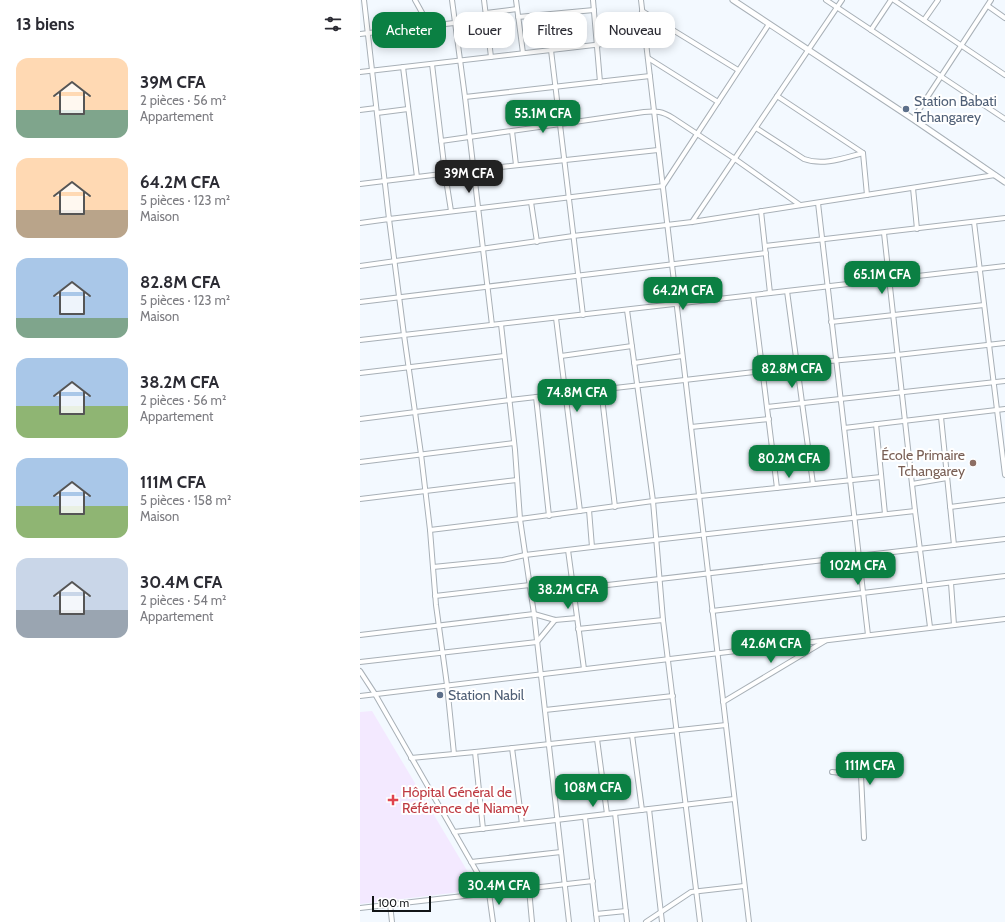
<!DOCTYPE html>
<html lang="fr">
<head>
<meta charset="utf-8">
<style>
  :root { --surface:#fff; --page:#f2f2f3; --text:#2b2b33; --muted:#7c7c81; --accent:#0b8043 }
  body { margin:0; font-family:Cabin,sans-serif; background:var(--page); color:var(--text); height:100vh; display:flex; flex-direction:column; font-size:15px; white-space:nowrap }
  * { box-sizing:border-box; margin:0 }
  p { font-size:13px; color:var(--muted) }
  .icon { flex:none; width:22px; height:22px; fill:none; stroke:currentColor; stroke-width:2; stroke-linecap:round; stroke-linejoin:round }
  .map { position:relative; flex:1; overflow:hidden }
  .sheet { display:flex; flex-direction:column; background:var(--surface); width:360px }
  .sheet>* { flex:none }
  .guide { position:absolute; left:12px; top:12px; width:380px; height:36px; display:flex; gap:8px }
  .scale { position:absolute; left:12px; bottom:10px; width:59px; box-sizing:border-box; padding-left:4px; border:2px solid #111416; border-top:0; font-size:11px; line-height:14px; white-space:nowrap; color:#111416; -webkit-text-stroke:3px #fff; paint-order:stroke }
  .price { position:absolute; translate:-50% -34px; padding:0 9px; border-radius:8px; background:var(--accent); color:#fff; font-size:13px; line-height:26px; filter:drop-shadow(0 1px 2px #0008) }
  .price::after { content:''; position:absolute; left:50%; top:24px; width:12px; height:9px; margin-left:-6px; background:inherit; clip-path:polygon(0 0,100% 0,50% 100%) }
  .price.on { background:#222; color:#fff }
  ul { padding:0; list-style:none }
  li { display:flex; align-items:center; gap:12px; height:100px; padding:0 16px }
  li span { display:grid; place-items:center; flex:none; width:112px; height:80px; border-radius:12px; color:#555 }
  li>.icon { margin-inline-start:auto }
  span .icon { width:48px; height:48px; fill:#fffc; stroke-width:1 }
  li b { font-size:17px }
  h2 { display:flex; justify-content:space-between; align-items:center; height:48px; padding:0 16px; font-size:17px }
  .pill { padding:0 14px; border-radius:12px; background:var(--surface); box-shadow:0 2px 10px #0003; font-size:14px; line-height:36px }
  .pill.on { background:var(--accent); color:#fff }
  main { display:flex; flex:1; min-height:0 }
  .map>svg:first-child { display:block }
</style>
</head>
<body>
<main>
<section class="sheet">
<h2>13 biens<svg class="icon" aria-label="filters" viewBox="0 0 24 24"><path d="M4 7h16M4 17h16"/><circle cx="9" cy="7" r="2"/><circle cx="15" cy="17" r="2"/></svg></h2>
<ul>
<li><span style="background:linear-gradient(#ffd9b3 65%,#7fa58c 0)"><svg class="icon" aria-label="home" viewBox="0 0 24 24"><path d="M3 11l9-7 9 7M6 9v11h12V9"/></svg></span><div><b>39M CFA</b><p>2 pièces · 56 m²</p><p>Appartement</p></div></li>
<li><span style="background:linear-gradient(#ffd9b3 65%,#b9a48a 0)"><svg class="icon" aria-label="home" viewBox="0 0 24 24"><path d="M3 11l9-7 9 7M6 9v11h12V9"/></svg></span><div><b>64.2M CFA</b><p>5 pièces · 123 m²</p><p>Maison</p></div></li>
<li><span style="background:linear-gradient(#a9c7e8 75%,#7fa58c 0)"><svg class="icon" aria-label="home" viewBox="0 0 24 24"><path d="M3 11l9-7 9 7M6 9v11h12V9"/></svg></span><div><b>82.8M CFA</b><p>5 pièces · 123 m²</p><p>Maison</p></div></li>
<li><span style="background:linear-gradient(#a9c7e8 60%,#8fb573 0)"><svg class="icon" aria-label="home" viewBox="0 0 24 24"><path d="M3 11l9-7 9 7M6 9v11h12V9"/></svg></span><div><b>38.2M CFA</b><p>2 pièces · 56 m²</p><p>Appartement</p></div></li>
<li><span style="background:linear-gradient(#a9c7e8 60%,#8fb573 0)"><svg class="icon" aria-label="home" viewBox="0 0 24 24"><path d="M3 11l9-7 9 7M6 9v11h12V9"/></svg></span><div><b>111M CFA</b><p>5 pièces · 158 m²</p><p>Maison</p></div></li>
<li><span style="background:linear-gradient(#c9d6e8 65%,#9aa5b1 0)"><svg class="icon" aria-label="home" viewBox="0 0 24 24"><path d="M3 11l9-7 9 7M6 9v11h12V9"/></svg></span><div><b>30.4M CFA</b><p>2 pièces · 54 m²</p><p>Appartement</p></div></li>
</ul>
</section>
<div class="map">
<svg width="645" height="922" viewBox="0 0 645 922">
  <rect width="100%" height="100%" fill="#f3f9ff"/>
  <polygon fill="#f3e9ff" points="12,711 118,889 117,890 0,904 0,712"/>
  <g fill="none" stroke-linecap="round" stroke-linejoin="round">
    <g stroke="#a8b0b7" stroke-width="6">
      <g id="minor">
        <polyline points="4,0 29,219 303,186 409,24"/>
        <polyline points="55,0 70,27"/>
        <polyline points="92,0 105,97 132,325"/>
        <polyline points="124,0 131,57"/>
        <polyline points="156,0 163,53"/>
        <polyline points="233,0 240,82"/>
        <polyline points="281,0 389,922"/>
        <polyline points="466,0 645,119"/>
        <polyline points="534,0 645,75"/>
        <polyline points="628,6 645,18"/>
        <polyline points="282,11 378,70"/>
        <polyline points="126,13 157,9"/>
        <polyline points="158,17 234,10"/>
        <polyline points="564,20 578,0"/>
        <polyline points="511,30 531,0"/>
        <polyline points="0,34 94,23"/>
        <polyline points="191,50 223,315"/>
        <polyline points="288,58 358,102"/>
        <polyline points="72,64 85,173 91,211"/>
        <polyline points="43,67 57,177"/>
        <polyline points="0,72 286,39"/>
        <polyline points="417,96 503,153 507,195"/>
        <polyline points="105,97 290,76"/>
        <polyline points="0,110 16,108"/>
        <polyline points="17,113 48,109"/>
        <polyline points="553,119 631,0"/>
        <path d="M396 128 444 159C463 166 484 158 503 153"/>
        <polyline points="152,131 156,165"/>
        <path d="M81 141 284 112C297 111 302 111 313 118L375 159 440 205"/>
        <polyline points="0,184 114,170 298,150"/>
        <polyline points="553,188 557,229"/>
        <polyline points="171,202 177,242"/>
        <polyline points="458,203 508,635"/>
        <polyline points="401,211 410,293"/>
        <polyline points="332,222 482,0"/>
        <polyline points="614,222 645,475"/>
        <polyline points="0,223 29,219 44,335 61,454 70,530 76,605 87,685 94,754"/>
        <polyline points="524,233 555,511 570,627"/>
        <polyline points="405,246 645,218"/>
        <polyline points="0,266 213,236 332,222 635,175"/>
        <polyline points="427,291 453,484"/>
        <polyline points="393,295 417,488"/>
        <polyline points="0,302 406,253"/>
        <polyline points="267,310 293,501 303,620 340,922"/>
        <polyline points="196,318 220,511"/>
        <polyline points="471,322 624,305"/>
        <polyline points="141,324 155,450 160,519 174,614 209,922"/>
        <polyline points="0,340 645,266"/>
        <polyline points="201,356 272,346"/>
        <polyline points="274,363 322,356"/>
        <polyline points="0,373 144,356"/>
        <polyline points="241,389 255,507"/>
        <polyline points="176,397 189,516"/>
        <polyline points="407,407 645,381"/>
        <polyline points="581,417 594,545"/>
        <polyline points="0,419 150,400 403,371 437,364 537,355 645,343"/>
        <polyline points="516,424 525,514"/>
        <polyline points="331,427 409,419"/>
        <polyline points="484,428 645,409"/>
        <polyline points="0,462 154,443"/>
        <polyline points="552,484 587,478"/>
        <polyline points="0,499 157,480"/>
        <polyline points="590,507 645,500"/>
        <polyline points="229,510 232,547"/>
        <polyline points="70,530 160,519 293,501 521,477"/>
        <polyline points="208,550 224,669"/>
        <polyline points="73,567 143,560 165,555 232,547 555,511"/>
        <polyline points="591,583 594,625"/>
        <polyline points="213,589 645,539"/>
        <polyline points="75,596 170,585"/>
        <polyline points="352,611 645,576"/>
        <polyline points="218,629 303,620"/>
        <polyline points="0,635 174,614 195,620 217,618"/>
        <polyline points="0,662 177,642 195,620"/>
        <polyline points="0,671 15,694 129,893 133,922"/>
        <polyline points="0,696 645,619"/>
        <polyline points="363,702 465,641"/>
        <polyline points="185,710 313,696"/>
        <polyline points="272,735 282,810"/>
        <polyline points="237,739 247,814"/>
        <polyline points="152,748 162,824"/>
        <polyline points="115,752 123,829"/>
        <polyline points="51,758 115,752 366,725"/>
        <polyline points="472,772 501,775 504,838"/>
        <polyline points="289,809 302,922"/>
        <polyline points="255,813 267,922"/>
        <polyline points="225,817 237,922"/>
        <polyline points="94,832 374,799"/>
        <polyline points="111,862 201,852"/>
        <polyline points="169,889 172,922"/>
        <polyline points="30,904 32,922"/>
        <polyline points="0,908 233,881"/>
        <polyline points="236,914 266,911"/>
        <polyline points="286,922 331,892 384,886"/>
      </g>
    </g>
    <g stroke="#a8b0b7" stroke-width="7">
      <polyline id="major" points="373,0 553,119 645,182"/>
    </g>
    <use href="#minor" stroke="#fff" stroke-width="4"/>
    <use href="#major" stroke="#fff" stroke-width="5"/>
  </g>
  <g fill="#5c6f8a" stroke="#fff" stroke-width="1.5">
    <circle cx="546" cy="109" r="4"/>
    <circle cx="80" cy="695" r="4"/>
  </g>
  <circle fill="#8d6e63" stroke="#fff" stroke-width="1.5" cx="613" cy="463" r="4"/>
  <path fill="#e0444e" stroke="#fff" stroke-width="1.5" d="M31 794h4v4h4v4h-4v4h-4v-4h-4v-4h4z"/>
  <g text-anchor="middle" stroke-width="4" stroke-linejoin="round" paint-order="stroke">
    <g font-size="14" fill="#4e5e75" stroke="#fff" text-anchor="start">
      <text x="554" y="106">Station Babati<tspan x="554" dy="16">Tchangarey</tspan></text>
      <text x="88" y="700">Station Nabil</text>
    </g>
    <g font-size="14" fill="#785e54" stroke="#fff" text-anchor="end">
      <text x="605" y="460">École Primaire<tspan x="605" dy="16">Tchangarey</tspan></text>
    </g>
    <g font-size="14" fill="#be3a42" stroke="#fff" text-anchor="start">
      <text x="42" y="797">Hôpital Général de<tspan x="42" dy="16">Référence de Niamey</tspan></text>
    </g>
  </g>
</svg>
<div class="scale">100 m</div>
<b class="price" style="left:183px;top:134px">55.1M CFA</b>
<b class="price on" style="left:109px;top:194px">39M CFA</b>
<b class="price" style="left:522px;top:295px">65.1M CFA</b>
<b class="price" style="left:323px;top:311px">64.2M CFA</b>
<b class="price" style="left:432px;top:389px">82.8M CFA</b>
<b class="price" style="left:217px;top:413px">74.8M CFA</b>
<b class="price" style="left:429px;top:479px">80.2M CFA</b>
<b class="price" style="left:498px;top:586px">102M CFA</b>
<b class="price" style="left:208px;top:610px">38.2M CFA</b>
<b class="price" style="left:411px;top:664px">42.6M CFA</b>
<b class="price" style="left:510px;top:786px">111M CFA</b>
<b class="price" style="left:233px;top:808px">108M CFA</b>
<b class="price" style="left:139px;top:906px">30.4M CFA</b>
<div class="guide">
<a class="pill on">Acheter</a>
<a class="pill">Louer</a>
<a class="pill">Filtres</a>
<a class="pill">Nouveau</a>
</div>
</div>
</main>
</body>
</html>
